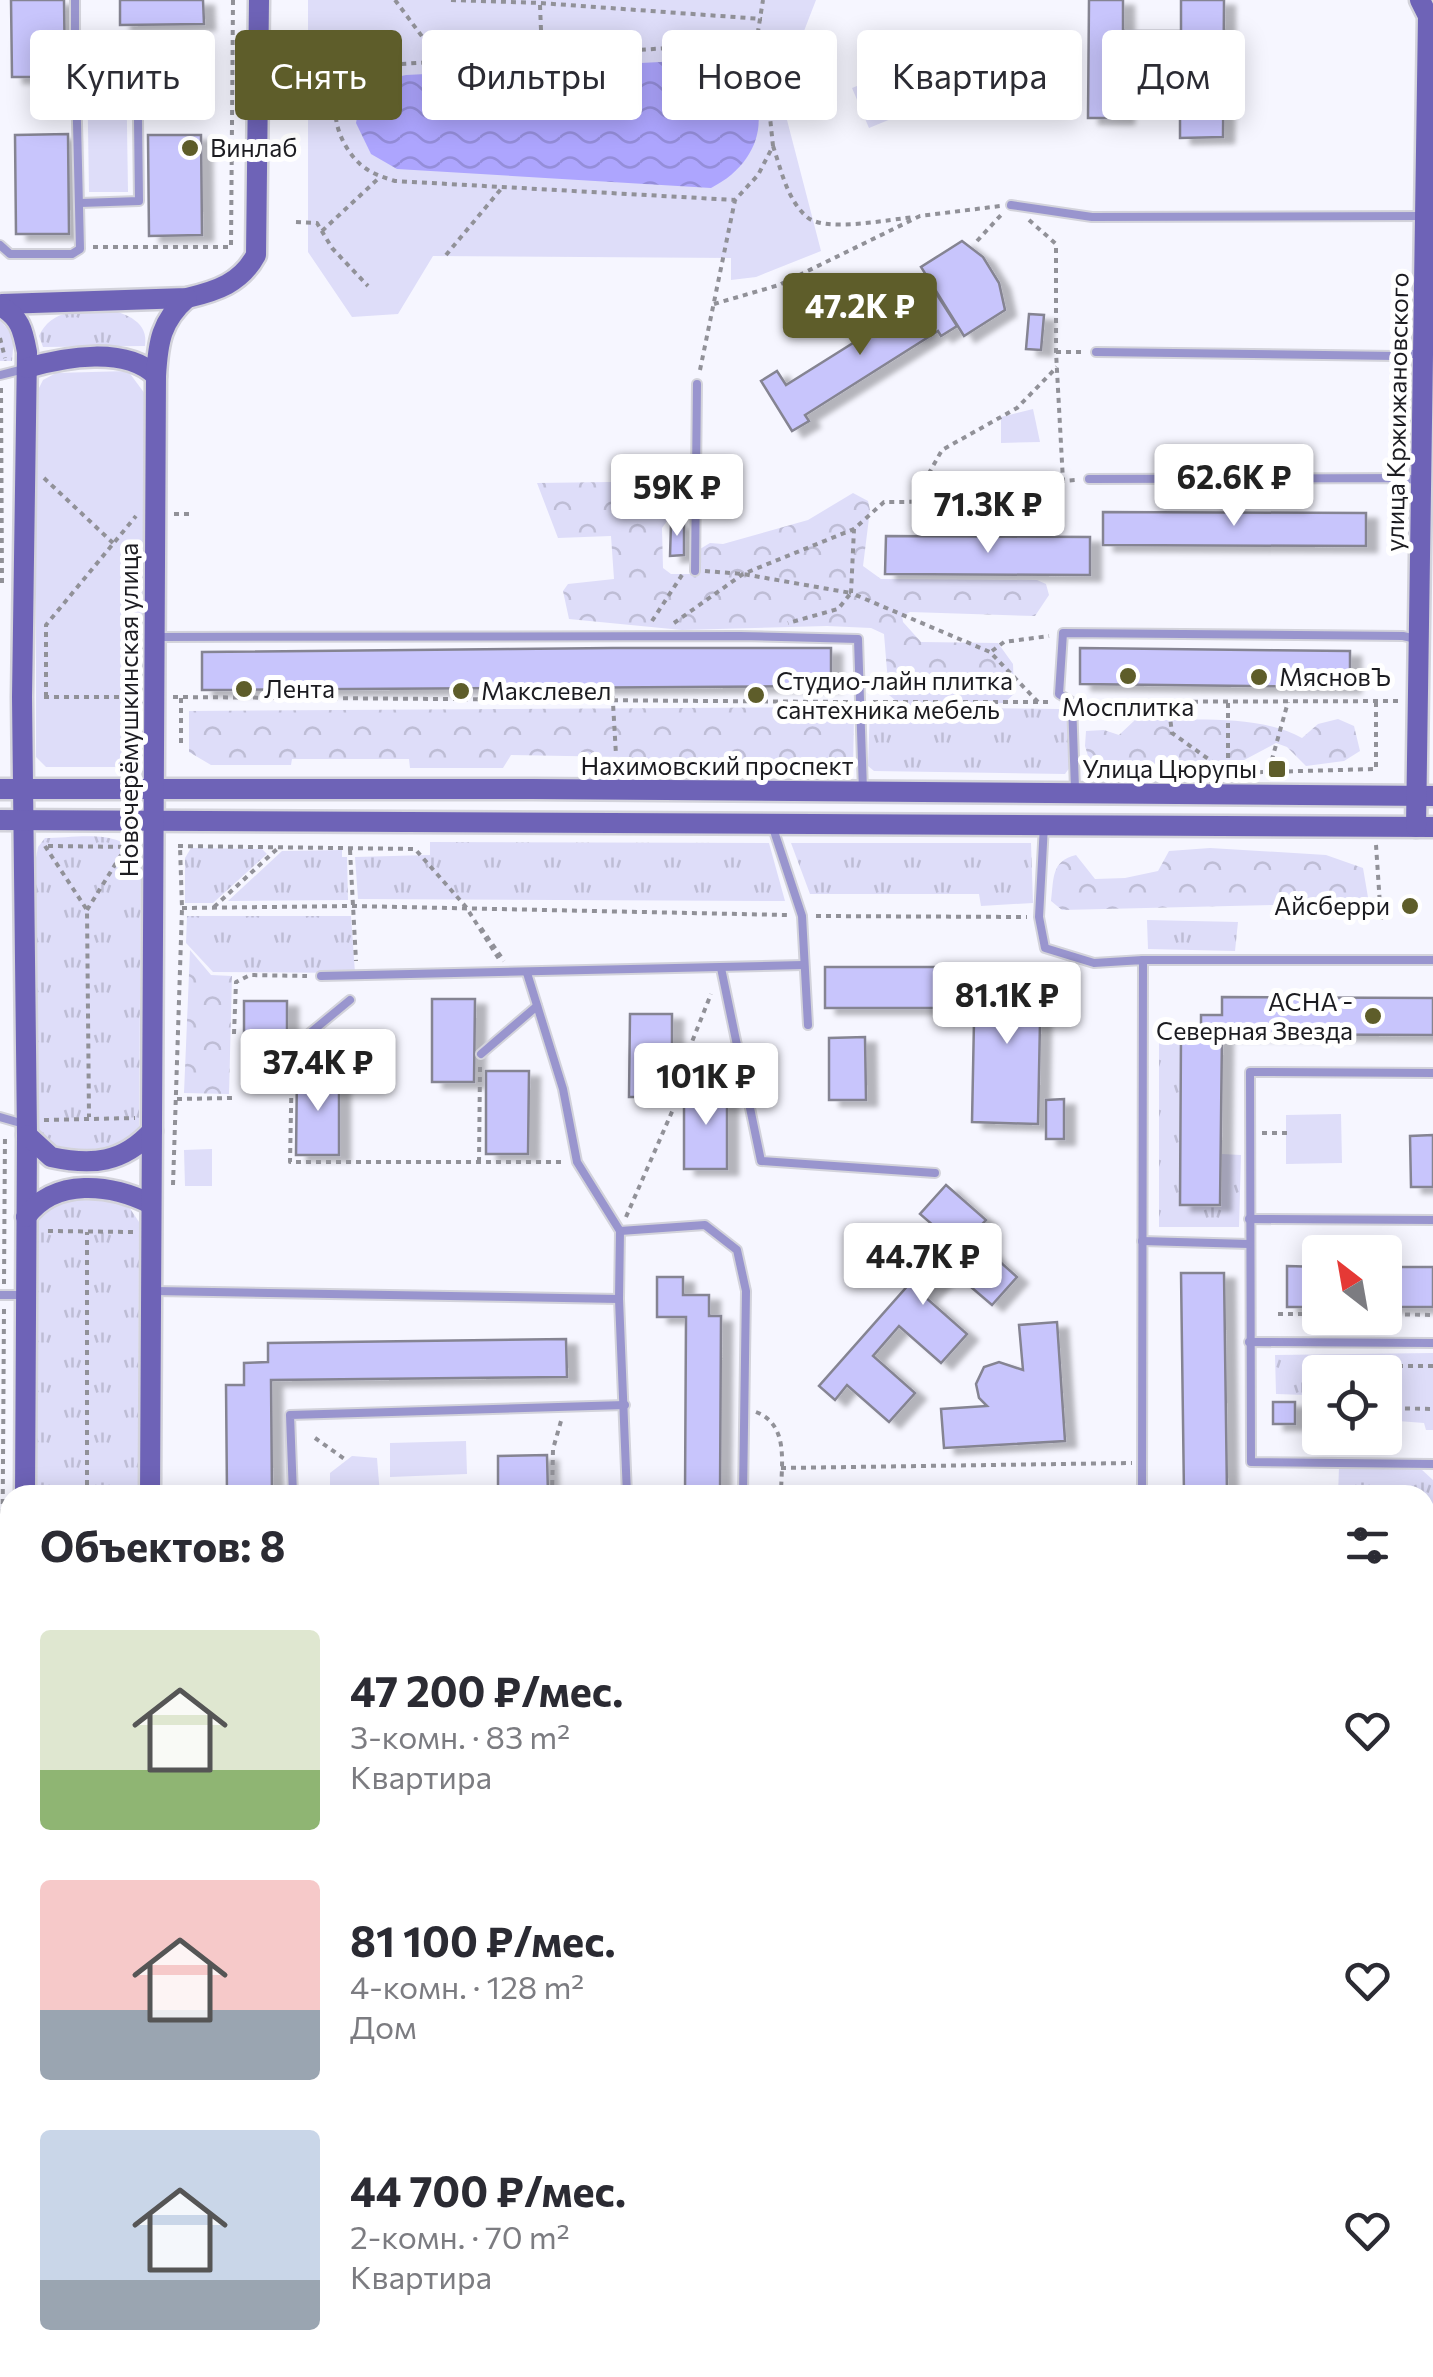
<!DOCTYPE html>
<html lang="ru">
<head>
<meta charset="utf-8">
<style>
  :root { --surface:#fff; --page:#f7f7f7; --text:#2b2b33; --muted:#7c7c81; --accent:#5e5d2a }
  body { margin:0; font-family:Commissioner,sans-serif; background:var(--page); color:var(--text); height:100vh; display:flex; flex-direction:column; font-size:38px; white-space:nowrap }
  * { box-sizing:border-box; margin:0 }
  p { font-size:32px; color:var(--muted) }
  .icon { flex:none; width:55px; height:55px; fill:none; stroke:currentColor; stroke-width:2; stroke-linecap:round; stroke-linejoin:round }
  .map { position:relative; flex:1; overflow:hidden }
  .side { position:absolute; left:0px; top:1485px; width:1435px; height:892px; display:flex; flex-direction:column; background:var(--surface); border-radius:30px 30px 0 0; box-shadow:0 5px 25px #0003 }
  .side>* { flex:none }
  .guide { position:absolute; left:30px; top:30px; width:1375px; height:90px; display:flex; gap:20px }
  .needle { width:65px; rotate:329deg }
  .tools { position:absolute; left:1302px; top:1235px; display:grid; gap:20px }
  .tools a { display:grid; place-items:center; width:100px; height:100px; border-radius:10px; background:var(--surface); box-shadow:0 5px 25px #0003; font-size:50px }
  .price { position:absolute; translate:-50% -85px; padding:0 22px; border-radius:10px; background:#fff; color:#222; font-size:32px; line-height:65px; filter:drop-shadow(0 2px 5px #0008) }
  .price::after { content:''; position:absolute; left:50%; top:60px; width:30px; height:22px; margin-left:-15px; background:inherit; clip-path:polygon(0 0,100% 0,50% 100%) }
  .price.current { background:var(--accent); color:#fff }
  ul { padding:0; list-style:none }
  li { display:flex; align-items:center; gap:30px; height:250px; padding:0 40px }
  li span { display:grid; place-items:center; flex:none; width:280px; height:200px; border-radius:10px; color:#555 }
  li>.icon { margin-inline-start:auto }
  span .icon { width:120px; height:120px; fill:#fffc; stroke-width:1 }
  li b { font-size:42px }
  h2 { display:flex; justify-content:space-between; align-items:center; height:120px; padding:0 40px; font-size:42px }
  .chip { padding:0 35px; border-radius:10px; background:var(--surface); box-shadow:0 5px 25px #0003; font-size:35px; line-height:90px }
  .chip.current { background:var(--accent); color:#fff }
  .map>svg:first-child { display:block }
</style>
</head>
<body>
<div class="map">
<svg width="1433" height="2377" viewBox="0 0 1433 2377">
  <defs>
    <pattern id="grass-tufts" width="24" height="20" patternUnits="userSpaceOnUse" patternTransform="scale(2.5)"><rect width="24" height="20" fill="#deddf9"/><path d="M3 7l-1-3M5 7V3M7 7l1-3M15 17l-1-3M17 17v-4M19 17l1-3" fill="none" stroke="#bebdd5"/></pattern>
    <pattern id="forest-crowns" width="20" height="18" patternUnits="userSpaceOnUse" patternTransform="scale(2.5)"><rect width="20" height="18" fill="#deddf9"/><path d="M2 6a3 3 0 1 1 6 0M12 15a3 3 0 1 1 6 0" fill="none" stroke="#bebdd5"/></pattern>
    <pattern id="water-waves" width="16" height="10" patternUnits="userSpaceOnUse" patternTransform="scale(2.5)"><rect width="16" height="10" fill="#ada5fe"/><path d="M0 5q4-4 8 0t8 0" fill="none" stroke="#948dd9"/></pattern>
    <filter id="shadow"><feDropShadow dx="11" dy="6" stdDeviation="2.5" flood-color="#0004"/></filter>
  </defs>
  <rect width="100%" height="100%" fill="#f6f6ff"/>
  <g fill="url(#grass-tufts)">
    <path d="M107 309C127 314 149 322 145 346L43 347 39 336C51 309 81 310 107 309Z"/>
    <polygon points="0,320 14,337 12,361 0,361"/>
    <polygon points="870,707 1059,709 1068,717 1070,767 1065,774 874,771 868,766"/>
    <path d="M45 838C77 838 129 826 141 864L139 1129C115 1153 85 1156 53 1148L39 1134 36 1125V858L38 847Z"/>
    <polygon points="430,842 769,843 785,901 358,899 355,857 430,855"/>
    <polygon points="791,843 1031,843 1033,903 981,906 979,894 810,894"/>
    <polygon points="191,848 262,849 267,854 213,903 185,903 185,858"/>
    <polygon points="342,850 342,857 347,857 348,900 228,901 282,851"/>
    <polygon points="187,916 351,916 355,973 213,972 186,943"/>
    <polygon points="1147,920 1238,922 1235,951 1148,949"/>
    <polygon points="1159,1035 1181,1035 1180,1205 1221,1207 1222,1154 1241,1155 1239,1227 1159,1227"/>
    <path d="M117 1200 129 1207 139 1222 138 1495H37V1221C55 1193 86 1200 117 1200Z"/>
    <polygon points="1433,1353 1433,1430 1426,1430 1424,1423 1385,1420 1385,1372 1320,1372 1320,1422 1305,1422 1306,1395 1276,1394 1275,1355"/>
    <polygon points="1339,1467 1421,1469 1433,1480 1433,1553 1425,1553 1425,1495 1338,1495"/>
    <rect x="38" y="2368" width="96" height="9"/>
    <polygon points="1182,2368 1243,2368 1243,2377 1199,2377"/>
  </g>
  <g fill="url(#forest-crowns)">
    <polygon points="684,481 690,486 691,516 685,521 667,521 662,528 663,568 671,574 692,574 700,567 700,549 710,543 723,544 808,520 853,493 868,501 870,510 863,566 881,579 1037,580 1046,584 1049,595 1035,616 910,612 902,616 903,622 921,642 998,643 1013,664 1014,694 1004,703 902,706 889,695 884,634 871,628 827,626 682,630 569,619 563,591 568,584 614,579 611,536 558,538 537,483"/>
    <polygon points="842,707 854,718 853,769 632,768 623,757 511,755 503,768 410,768 409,759 292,759 291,765 211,765 189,752 189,711"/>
    <path d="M1338 719 1354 726 1360 751 1344 761 1306 766 1287 747 1276 743 1231 767 1184 761 1160 770H1102L1091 766 1085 746 1086 731 1104 730 1119 735 1135 720C1186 721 1258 713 1302 738L1318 724Z"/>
    <path d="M1210 848 1326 855 1363 868 1370 909 1272 905 1062 910 1051 901C1054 878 1051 861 1076 855L1095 879 1125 878 1158 871 1169 851Z"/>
    <polygon points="190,950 211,975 232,976 229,1094 184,1093"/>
    <polygon points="1104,2368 1177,2368 1186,2377 1105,2377"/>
  </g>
  <g fill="#deddf9">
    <polygon points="308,0 816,0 780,93 821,251 756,277 731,280 731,258 433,256 398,314 352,317 308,252"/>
    <polygon points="87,62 126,62 128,192 89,192"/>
    <polygon points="915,62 932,102 869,128 852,88"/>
    <polygon points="128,371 145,394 140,755 133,767 46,767 36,757 36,394 43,380 56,373"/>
    <polygon points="1033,409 1040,442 1001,443 1001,417"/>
    <polygon points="1341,1114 1342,1163 1286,1164 1286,1115"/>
    <polygon points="212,1149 212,1186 185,1186 184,1150"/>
    <polygon points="1309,1357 1344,1362 1344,1372 1320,1372 1320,1391 1308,1391"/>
    <polygon points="1354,1366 1433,1367 1433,1408 1385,1408 1385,1372 1354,1372"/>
    <polygon points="466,1441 467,1474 390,1477 390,1443"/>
    <polygon points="352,1456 377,1458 380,1495 330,1495 330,1473"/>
  </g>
  <path fill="url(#water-waves)" d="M719 59C777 93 769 159 711 188L397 169 371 154 356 123 360 102 380 81 406 75Z"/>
  <g fill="#c8c5fc" stroke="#858492" stroke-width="2.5" filter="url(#shadow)">
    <polygon points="11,0 64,0 65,77 12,77"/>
    <polygon points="120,0 203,0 204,24 120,25"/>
    <polygon points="1089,0 1123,0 1123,31 1181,31 1181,0 1224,0 1223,137 1180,138 1180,47 1123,47 1123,118 1088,118"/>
    <polygon points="974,39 980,52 963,59 957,46"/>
    <polygon points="938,53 944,66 927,73 922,60"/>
    <polygon points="988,67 993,79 937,102 932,91"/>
    <polygon points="68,134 69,234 16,234 15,135"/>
    <polygon points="148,135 201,135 202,235 149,236"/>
    <polygon points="962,241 983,257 999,283 1005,310 964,336 921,267"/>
    <polygon points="927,279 957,326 941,336 938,331 805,415 809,421 792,431 761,381 777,371 786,385 920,301 911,288"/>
    <polygon points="1029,314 1044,315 1041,350 1026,349"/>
    <polygon points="1103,512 1366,513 1366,546 1103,545"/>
    <polygon points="671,523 684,523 684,555 670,556"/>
    <polygon points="886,536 1090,537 1090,575 885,574"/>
    <polygon points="613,648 831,648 831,686 202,690 202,652"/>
    <polygon points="1080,648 1350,651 1350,687 1080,684"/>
    <rect x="825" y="967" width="138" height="41"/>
    <polygon points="975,970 1041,971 1038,1124 972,1122"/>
    <polygon points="1222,997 1433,998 1433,1035 1222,1034 1220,1205 1180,1205 1181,1034 1201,1034 1201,1015 1222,1015"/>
    <polygon points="432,999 475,999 474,1082 432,1082"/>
    <rect x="244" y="1001" width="43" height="83"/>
    <polygon points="630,1014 672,1014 672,1097 629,1097"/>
    <polygon points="865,1037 866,1100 829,1100 829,1038"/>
    <polygon points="486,1071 529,1071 528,1154 486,1154"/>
    <polygon points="297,1072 339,1072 339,1155 296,1155"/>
    <rect x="684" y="1086" width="43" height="83"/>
    <polygon points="1064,1099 1064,1139 1046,1139 1046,1100"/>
    <polygon points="1433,1135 1433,1187 1411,1187 1410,1136"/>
    <polygon points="946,1185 986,1220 971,1236 1017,1277 992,1305 950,1269 925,1297 967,1334 941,1363 899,1326 873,1356 915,1393 889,1422 847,1385 835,1400 819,1386 949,1239 920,1214"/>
    <polygon points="1287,1266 1320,1267 1320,1307 1287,1307"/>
    <rect x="1385" y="1267" width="48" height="40"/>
    <polygon points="1181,1273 1224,1273 1227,1495 1184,1495"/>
    <polygon points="657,1277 683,1277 683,1295 709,1295 709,1316 721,1316 720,1495 685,1495 686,1317 657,1317"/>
    <polygon points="1057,1322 1065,1441 944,1448 941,1409 987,1406 979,1398 976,1384 984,1367 999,1362 1023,1370 1019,1325"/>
    <polygon points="566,1339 567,1377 271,1380 272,1495 227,1495 226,1385 244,1385 244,1363 268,1362 268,1343"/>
    <rect x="1273" y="1402" width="22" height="22"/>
    <polygon points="547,1455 548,1495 498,1495 498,1456"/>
    <rect x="227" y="2368" width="40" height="9"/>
    <polygon points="743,2368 785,2368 784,2377 742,2377"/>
    <polygon points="902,2368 938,2368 948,2377 951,2373 954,2376 963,2368 1027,2368 1018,2377 911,2377"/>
    <polygon points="1292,2368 1333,2368 1334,2377 1292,2377"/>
  </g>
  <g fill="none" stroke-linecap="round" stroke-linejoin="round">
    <g stroke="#d3d3db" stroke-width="12">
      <g id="lane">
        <polyline points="75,0 75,39"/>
        <polyline points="80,203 139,201 137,38"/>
        <polyline points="1011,205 1092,217 1425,216"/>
        <polyline points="0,245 10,254 72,254 80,249 75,39 198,36"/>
        <polyline points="1096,352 1395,356 1421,353"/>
        <polyline points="0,375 24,369"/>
        <polyline points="1089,479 1407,478 1419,482"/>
        <polyline points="695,571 697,384"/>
        <polyline points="159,637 740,636 858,639 863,791"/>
        <polyline points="1075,789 1072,702 1059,694 1063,633 1403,636 1416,639"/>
        <polyline points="772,825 802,916 808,1025"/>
        <polyline points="1044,825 1039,917 1045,948 1094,963 1143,960 1142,1495"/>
        <polyline points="1143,960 1433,960"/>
        <polyline points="721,968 761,1161 935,1173"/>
        <polyline points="527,973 563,1089 577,1162 620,1231 619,1299 627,1495"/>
        <polyline points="321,976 803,965"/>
        <polyline points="293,1047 350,1000"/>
        <polyline points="481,1054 537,1006"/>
        <polyline points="1433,1073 1250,1072 1251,1462 1433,1464"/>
        <polyline points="0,1117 24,1124"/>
        <polyline points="1249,1219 1433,1220"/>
        <polyline points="620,1231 705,1225 737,1250 746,1291 743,1495"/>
        <polyline points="1142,1241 1249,1244"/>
        <polyline points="155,1291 619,1299"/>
        <polyline points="0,1295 26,1295"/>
        <polyline points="1249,1342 1433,1343"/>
        <polyline points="293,1495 290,1415 625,1405"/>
        <polyline points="1425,1578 1433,1578"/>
        <polyline points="1425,1612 1433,1612"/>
        <polyline points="0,1626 10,1627"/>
        <polyline points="0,1841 10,1841"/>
        <polyline points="0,2153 10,2153"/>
        <polyline points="1425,2180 1433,2180"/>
        <polyline points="1269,2368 1270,2377"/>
        <polyline points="288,2377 288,2370 589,2369 611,2377"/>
        <polyline points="670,2377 671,2368"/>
        <polyline points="1365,2377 1372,2368"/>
      </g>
    </g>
    <g stroke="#d3d3db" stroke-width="25">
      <g id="secondary">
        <path d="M2 304 187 298C217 291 241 283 256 255L259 0"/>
        <path d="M0 306C20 317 23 330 27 352L22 697 27 1135 25 1495"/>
        <path d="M27 368C65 357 126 346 156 376"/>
        <polyline points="0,789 533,789 1433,796"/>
        <polyline points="0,820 1433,827"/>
        <polyline points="1416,827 1428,16 1420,0"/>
        <path d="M27 1135 51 1157C92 1166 123 1163 152 1131"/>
        <path d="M26 1217C55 1177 111 1184 151 1204"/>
        <path d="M150 1495 156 376C158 342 161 321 187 298"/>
        <polyline points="21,2377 21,2368"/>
        <polyline points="149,2377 149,2368"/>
      </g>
    </g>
    <g stroke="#919198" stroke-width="4" stroke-dasharray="5 5" stroke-linecap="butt">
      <polyline points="395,0 441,62"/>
      <polyline points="451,0 540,3 762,19"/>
      <polyline points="540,5 542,55"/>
      <polyline points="753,63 763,0"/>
      <path d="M773 146C781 169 787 200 807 217 825 233 890 219 915 217"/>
      <polyline points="1029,220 1056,244 1056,352 1063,481 1076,480"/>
      <polyline points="296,222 317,223 332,248 368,286"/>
      <polyline points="322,231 380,177"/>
      <polyline points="977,241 1001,215"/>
      <polyline points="93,247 231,247 233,0"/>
      <polyline points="446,255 501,189"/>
      <polyline points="714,304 779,285 920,216 1000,206"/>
      <polyline points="0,338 5,358"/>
      <polyline points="1056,352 1082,352"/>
      <path d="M700 370 735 200 758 175 773 146 766 79 753 63 733 49 704 46 400 64C382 68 364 70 349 82 323 103 339 145 360 164 370 173 382 177 395 181L735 200"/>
      <polyline points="1,388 2,583"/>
      <polyline points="44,478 113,543"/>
      <polyline points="914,500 942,450 1017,408 1057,367"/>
      <polyline points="174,514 189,514"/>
      <polyline points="705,571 743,574 851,593 838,609 788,623"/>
      <polyline points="652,621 682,575"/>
      <polyline points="674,623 743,574 854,529"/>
      <polyline points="992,651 1004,642 1049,636"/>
      <polyline points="612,686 616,755"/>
      <polyline points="44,697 135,697"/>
      <polyline points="46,697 46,625 136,516"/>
      <polyline points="173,697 848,702"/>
      <polyline points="181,698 181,748"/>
      <polyline points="873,702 1048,702"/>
      <polyline points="1038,702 990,652 851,593 854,529 884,502 1049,501 1063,481"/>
      <polyline points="1083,702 1398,701"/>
      <polyline points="1168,702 1172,733 1228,773"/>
      <polyline points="1228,703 1228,773 1376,769 1376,703"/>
      <polyline points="1269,770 1288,702"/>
      <polyline points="1376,845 1381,920"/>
      <polyline points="45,846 87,910 89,1117"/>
      <polyline points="48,846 133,847"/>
      <polyline points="178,846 415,849 466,907 499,959"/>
      <polyline points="350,850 356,961"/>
      <polyline points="214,907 277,849"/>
      <polyline points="182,908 352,906 787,915"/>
      <polyline points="87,910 126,847"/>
      <polyline points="816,916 1027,917"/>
      <polyline points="481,928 504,961"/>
      <polyline points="234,1034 236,982 250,975 307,976"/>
      <polyline points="292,1058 290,1162 562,1162"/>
      <polyline points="177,1099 232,1098"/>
      <polyline points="44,1120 135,1118"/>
      <polyline points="1262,1133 1287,1133"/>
      <polyline points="479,1162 480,1067"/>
      <polyline points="173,1185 182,908 180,846"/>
      <polyline points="626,1217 678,1098 678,1077 711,994"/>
      <polyline points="48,1231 133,1232"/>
      <polyline points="4,1284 5,1134"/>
      <polyline points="1278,1314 1320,1314"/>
      <polyline points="1385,1314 1433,1315"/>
      <polyline points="1354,1372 1354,1366 1433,1366"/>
      <polyline points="1385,1408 1433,1409"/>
      <path d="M756 1412C790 1425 781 1465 781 1495"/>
      <polyline points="1305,1422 1320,1411"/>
      <polyline points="315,1438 346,1460"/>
      <polyline points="781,1468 1132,1463"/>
      <polyline points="87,1495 87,1232"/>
      <polyline points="552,1495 553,1449 561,1421"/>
      <polyline points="2,1614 4,1309"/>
      <polyline points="2,1829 2,1639"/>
      <polyline points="1,2139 1,1854"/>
      <polyline points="0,2286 1,2164"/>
      <polyline points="1126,2368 1128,2377"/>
      <polyline points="1162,2368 1163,2377"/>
      <polyline points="84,2377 84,2368"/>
      <polyline points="179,2377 179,2368"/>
      <polyline points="1051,2377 1060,2368"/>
    </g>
    <use href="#lane" stroke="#9995ce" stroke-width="8"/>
    <use href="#secondary" stroke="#6e63b7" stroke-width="20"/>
  </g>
  <g fill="#5e5d2a" stroke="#fff" stroke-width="4">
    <circle cx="190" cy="148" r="10"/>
    <circle cx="1128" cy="676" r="10"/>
    <circle cx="1259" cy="677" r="10"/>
    <circle cx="244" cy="689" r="10"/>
    <circle cx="461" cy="691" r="10"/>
    <circle cx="756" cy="695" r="10"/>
    <rect x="1267" y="759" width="20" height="20" rx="5"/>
    <circle cx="1410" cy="906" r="10"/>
    <circle cx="1373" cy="1016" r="10"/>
  </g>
  <g text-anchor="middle" stroke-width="10" stroke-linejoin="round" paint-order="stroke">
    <g font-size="25" fill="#1c1c21" stroke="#fff" text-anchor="start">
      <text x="210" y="157">Винлаб</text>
      <text x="1279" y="686">МясновЪ</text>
      <text x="776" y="690">Студио-лайн плитка<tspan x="776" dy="29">сантехника мебель</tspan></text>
      <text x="264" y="698">Лента</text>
      <text x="481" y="700">Макслевел</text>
      <text x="1128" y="716" text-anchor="middle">Мосплитка</text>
      <text x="1257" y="778" text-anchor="end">Улица Цюрупы</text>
      <text x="1390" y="915" text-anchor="end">Айсберри</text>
      <text x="1353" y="1011" text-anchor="end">АСНА -<tspan x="1353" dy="29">Северная Звезда</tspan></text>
    </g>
    <g font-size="25" fill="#1c1c21" stroke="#fff">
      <text transform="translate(1397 412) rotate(-89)" y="9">улица Кржижановского</text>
      <text transform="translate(129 710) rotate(-90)" y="9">Новочерёмушкинская улица</text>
      <text x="717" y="775">Нахимовский проспект</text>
    </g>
  </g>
</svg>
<div class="tools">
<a><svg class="needle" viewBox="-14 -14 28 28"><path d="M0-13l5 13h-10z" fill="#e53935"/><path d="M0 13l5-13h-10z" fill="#7c7c81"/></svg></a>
<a><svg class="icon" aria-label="locate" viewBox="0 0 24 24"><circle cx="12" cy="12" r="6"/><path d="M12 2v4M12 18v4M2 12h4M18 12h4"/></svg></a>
</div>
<b class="price current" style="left:860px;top:358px">47.2K ₽</b>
<b class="price" style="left:1234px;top:529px">62.6K ₽</b>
<b class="price" style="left:677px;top:539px">59K ₽</b>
<b class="price" style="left:988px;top:556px">71.3K ₽</b>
<b class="price" style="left:1007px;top:1047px">81.1K ₽</b>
<b class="price" style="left:318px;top:1114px">37.4K ₽</b>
<b class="price" style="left:706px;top:1128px">101K ₽</b>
<b class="price" style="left:923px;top:1308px">44.7K ₽</b>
<div class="guide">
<a class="chip">Купить</a>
<a class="chip current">Снять</a>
<a class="chip">Фильтры</a>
<a class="chip">Новое</a>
<a class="chip">Квартира</a>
<a class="chip">Дом</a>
</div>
<section class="side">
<h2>Объектов: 8<svg class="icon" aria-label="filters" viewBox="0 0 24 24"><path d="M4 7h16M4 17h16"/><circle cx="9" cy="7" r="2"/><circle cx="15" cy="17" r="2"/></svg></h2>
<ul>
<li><span style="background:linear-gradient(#dfe7d0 70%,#8fb573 0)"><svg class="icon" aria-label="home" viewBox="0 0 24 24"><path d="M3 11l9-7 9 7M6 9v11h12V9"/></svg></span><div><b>47 200 ₽/мес.</b><p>3-комн. · 83 m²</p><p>Квартира</p></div><svg class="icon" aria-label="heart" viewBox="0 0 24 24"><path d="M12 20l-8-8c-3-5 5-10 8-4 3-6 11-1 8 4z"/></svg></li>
<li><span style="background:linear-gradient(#f6c9c9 65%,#9aa5b1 0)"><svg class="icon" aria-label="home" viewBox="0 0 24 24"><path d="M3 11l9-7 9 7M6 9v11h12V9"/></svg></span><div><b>81 100 ₽/мес.</b><p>4-комн. · 128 m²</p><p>Дом</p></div><svg class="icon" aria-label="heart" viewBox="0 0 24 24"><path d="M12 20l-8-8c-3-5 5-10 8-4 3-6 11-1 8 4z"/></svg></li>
<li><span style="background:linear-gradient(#c9d6e8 75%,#9aa5b1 0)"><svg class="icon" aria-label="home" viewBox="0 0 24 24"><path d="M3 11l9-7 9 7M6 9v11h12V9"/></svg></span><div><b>44 700 ₽/мес.</b><p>2-комн. · 70 m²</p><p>Квартира</p></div><svg class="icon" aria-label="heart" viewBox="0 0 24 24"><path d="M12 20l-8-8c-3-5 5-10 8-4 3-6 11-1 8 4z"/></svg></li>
</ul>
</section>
</div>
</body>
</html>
